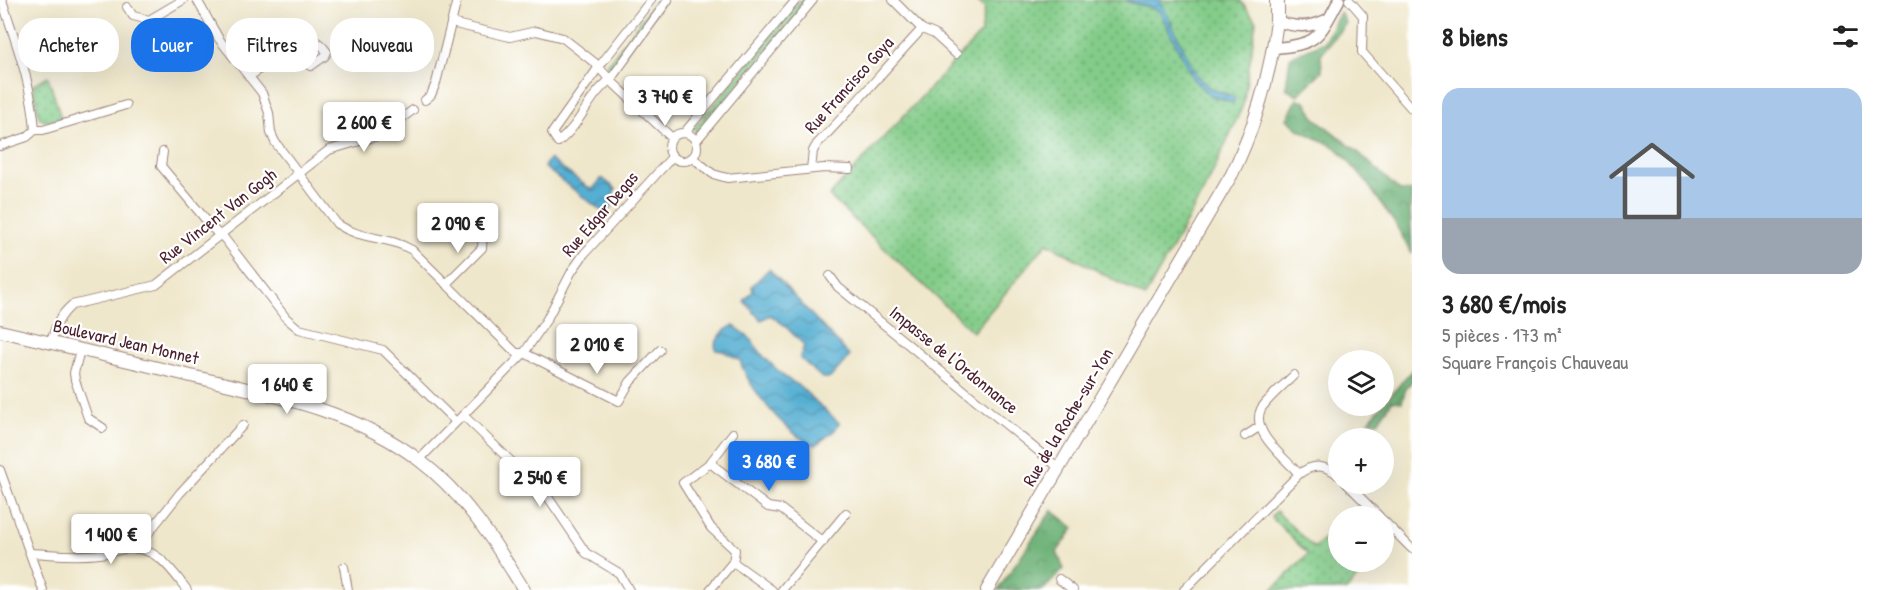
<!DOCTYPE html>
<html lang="fr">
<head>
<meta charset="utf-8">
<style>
  :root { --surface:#fff; --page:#f2f2f2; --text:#222; --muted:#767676; --accent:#1a73e8 }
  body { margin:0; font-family:"Patrick Hand",sans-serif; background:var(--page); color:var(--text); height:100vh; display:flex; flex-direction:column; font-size:22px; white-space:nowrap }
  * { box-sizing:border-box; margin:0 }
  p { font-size:20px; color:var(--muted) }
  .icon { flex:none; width:33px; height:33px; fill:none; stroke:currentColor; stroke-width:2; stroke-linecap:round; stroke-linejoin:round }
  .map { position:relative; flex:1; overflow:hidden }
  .sheet { display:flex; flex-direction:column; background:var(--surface); width:480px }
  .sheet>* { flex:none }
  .guide { position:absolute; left:18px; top:18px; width:570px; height:54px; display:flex; gap:12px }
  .fabs { position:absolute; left:1328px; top:350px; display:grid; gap:12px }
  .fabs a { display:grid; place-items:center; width:66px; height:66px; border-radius:50%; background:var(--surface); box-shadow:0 6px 24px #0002; font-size:30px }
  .price { position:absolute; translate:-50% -51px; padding:0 14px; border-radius:6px; background:#fff; color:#222; font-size:20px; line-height:39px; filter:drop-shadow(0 2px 3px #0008) }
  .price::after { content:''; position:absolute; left:50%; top:36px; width:18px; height:14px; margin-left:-9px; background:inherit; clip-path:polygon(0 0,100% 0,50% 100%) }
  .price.on { background:var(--accent); color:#fff }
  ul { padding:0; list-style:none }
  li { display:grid; align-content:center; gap:12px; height:318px; padding:0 30px }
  li span { display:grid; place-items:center; height:186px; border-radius:18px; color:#555 }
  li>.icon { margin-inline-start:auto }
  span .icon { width:108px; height:108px; fill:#fffc; stroke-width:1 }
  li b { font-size:26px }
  h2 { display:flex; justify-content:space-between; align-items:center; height:72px; padding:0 30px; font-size:26px }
  .chip { padding:0 21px; border-radius:24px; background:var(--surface); box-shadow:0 6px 24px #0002; font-size:21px; line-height:54px }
  .chip.on { background:var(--accent); color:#fff }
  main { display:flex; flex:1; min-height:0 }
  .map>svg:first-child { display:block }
</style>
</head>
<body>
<main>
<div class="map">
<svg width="1412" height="590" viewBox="0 0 1412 590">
  <defs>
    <pattern id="grass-dots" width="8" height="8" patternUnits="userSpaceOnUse" patternTransform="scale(1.5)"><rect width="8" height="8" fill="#83cc89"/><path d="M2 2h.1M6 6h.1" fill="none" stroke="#6da570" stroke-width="1.8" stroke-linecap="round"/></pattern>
    <pattern id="forest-crowns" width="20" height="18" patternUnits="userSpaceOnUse" patternTransform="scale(1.5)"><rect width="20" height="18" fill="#6ab075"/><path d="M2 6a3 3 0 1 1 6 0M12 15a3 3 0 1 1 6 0" fill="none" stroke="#598f60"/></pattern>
    <pattern id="water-waves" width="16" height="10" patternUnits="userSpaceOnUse" patternTransform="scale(1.5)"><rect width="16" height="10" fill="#55afd2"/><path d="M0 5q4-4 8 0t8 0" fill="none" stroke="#488eab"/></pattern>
  </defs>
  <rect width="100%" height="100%" fill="#fff"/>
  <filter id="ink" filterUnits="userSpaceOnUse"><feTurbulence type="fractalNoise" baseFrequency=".0167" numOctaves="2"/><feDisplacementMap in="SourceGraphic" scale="12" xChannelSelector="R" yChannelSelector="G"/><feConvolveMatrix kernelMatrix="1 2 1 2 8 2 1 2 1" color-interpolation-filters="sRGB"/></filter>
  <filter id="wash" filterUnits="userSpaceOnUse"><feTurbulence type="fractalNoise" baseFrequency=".008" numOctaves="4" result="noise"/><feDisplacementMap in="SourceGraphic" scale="24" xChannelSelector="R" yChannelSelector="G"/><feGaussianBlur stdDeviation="1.35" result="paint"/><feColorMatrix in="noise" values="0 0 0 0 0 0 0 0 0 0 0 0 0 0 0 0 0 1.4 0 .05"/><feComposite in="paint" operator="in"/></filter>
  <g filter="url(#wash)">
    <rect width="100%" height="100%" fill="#efe7cb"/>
    <g fill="url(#grass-dots)" stroke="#66765a" stroke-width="1.5">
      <polygon points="656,0 665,0 614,67 609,69 607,65"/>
      <polygon points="800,0 809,0 698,133 695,133 695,127"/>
      <polygon points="976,0 1240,0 1256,21 1243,105 1209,181 1145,297 1047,243 973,332 829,196 981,33 985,8"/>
      <polygon points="48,76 61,118 46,122 39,117 33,85"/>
      <polygon points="1276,511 1314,548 1327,535 1338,556 1338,561 1344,561 1359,576 1346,590 1272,590 1308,554 1271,517"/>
    </g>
    <g fill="url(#forest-crowns)" stroke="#5a6850" stroke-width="1.5">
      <polygon points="1340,12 1346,23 1321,54 1322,71 1298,95 1286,88 1290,57 1324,42"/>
      <polygon points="1297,99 1306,101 1315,118 1358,152 1400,191 1412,191 1410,208 1412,254 1394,222 1367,183 1337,148 1300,130 1287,119"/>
      <polygon points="1412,370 1412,381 1406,388 1402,402 1392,401 1378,422 1369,421"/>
      <polygon points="1052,510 1074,528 1057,552 1064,569 1043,590 998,590"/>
    </g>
    <g fill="url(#water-waves)" stroke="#50677e" stroke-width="1.5">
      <path d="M1125 0H1160L1197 76 1211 89 1235 97 1233 103 1208 94 1193 79 1160 12C1149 5 1137 6 1125 0Z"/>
      <polygon points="549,159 592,190 602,178 616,189 613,194 616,197 612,206 606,212 602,211 544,167"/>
      <polygon points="769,269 850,356 830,378 822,378 800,358 804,345 784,325 770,315 761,320 744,301 753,291 752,286"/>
      <path d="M734 326 747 335 765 358 786 378 798 385 839 423 835 430 816 445C790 439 746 386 740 360L723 351 716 350 715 344C720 336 724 328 734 326Z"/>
    </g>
  </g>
  <g filter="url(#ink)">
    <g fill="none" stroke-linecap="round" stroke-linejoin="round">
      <g stroke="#9c837b" stroke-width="10">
        <g id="minor">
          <path d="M2 0C16 43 32 85 35 130"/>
          <path d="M197 0 219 39 262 93 269 113 271 133 275 142 337 224C363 241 386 235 412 250L516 353H524L619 401 630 382 660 350"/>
          <path d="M651 0 598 68 552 133 558 142C581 125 588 96 610 80L668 0"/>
          <polyline points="893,0 922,29 934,34 956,54"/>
          <polyline points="1349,0 1363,16 1362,52 1412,109"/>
          <polyline points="127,7 133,16 149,20 183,0"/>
          <polyline points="451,23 510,37 536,31 563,38 595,63 610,80 672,138"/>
          <path d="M249 77 298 40C310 35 320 42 327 52L325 56 311 66 291 45"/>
          <polyline points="425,100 431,95 436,83 457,0"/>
          <circle cx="683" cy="147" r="14"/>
          <polyline points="684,133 796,0"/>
          <polyline points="696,141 813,0"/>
          <polyline points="0,146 27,137 35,130 43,130 126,105"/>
          <polyline points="163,152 161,166 216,232 224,238 286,318 299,329 383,350 456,422"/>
          <polyline points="693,158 713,174 727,178 824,168 850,169"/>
          <path d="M811 169 813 151 817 144C854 107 886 67 922 29"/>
          <polyline points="830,276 838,287 1059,468"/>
          <polyline points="446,284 482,248 483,230"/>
          <path d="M51 343C55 327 59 316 72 305L156 285 329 150 377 136 413 110"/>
          <polyline points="80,350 74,373 75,380 88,418 103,428"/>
          <path d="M1294 375C1285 384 1267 399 1261 409 1250 432 1285 458 1299 474"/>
          <polyline points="463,415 548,497 586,553 619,573 629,590"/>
          <polyline points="733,433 710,463 768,507 781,509 823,542"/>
          <polyline points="1245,436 1259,427"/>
          <polyline points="419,460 524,353 547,319 572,271 584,254 672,157"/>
          <polyline points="710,463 683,483 711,528 735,550 733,562 772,590"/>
          <polyline points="0,470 43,590"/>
          <polyline points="1346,483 1379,516"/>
          <polyline points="1383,520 1412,549"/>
          <polyline points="141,548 147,535 180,493 243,425"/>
          <path d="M30 553C52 554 77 557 99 554 108 553 117 550 126 549 156 545 171 569 187 590"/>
          <polyline points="344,567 348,590"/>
          <polyline points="1059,579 1073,590"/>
          <polyline points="710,590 733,562"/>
          <polyline points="782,590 846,513"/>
          <path d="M1184 590 1299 474C1313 464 1324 464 1338 475"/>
        </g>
      </g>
      <g stroke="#9c837b" stroke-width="13">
        <g id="tertiary">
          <path d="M1277 21C1296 28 1310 28 1328 19"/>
          <path d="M1274 48C1319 44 1318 38 1339 0"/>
        </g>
      </g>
      <g stroke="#9c837b" stroke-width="14">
        <g id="secondary">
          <path d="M0 331C65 346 130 361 195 377 273 395 353 410 419 460 464 494 495 542 524 590"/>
          <path d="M987 590 1232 174C1256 125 1270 76 1277 21"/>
        </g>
      </g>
      <g stroke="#9c837b" stroke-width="16">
        <polyline id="trunk" points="1277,21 1277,0"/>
      </g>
      <use href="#minor" stroke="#fff" stroke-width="8"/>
      <use href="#tertiary" stroke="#fff" stroke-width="10"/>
      <use href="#secondary" stroke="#fff" stroke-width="12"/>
      <use href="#trunk" stroke="#fff" stroke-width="14"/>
    </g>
  </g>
  <g text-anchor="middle" stroke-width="4.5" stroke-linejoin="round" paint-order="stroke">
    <g font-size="18" fill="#4a1f2b" stroke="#fff">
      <text transform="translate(849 85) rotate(-48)" y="6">Rue Francisco Goya</text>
      <text transform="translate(600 214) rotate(-49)" y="6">Rue Edgar Degas</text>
      <text transform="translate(218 216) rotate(-38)" y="6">Rue Vincent Van Gogh</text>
      <text transform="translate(126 342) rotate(13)" y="6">Boulevard Jean Monnet</text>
      <text transform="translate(954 360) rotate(39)" y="6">Impasse de l'Ordonnance</text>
      <text transform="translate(1068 417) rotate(-59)" y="6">Rue de la Roche-sur-Yon</text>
    </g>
  </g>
</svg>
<div class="fabs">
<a><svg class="icon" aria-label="layers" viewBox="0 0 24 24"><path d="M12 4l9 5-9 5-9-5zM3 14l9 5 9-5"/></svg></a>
<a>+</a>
<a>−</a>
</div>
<b class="price" style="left:665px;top:127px">3 740 €</b>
<b class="price" style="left:364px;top:153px">2 600 €</b>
<b class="price" style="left:458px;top:254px">2 090 €</b>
<b class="price" style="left:597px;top:375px">2 010 €</b>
<b class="price" style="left:287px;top:415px">1 640 €</b>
<b class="price on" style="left:769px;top:492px">3 680 €</b>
<b class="price" style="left:540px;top:508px">2 540 €</b>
<b class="price" style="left:111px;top:565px">1 400 €</b>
<div class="guide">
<a class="chip">Acheter</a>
<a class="chip on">Louer</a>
<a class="chip">Filtres</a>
<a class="chip">Nouveau</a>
</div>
</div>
<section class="sheet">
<h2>8 biens<svg class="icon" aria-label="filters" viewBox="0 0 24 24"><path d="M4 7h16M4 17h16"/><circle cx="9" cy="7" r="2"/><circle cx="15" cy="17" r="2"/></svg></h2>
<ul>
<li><span style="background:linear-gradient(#a9c7e8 70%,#9aa5b1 0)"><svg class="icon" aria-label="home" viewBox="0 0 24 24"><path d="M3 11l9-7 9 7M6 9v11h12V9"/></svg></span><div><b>3 680 €/mois</b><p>5 pièces · 173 m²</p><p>Square François Chauveau</p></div></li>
</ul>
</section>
</main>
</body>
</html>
